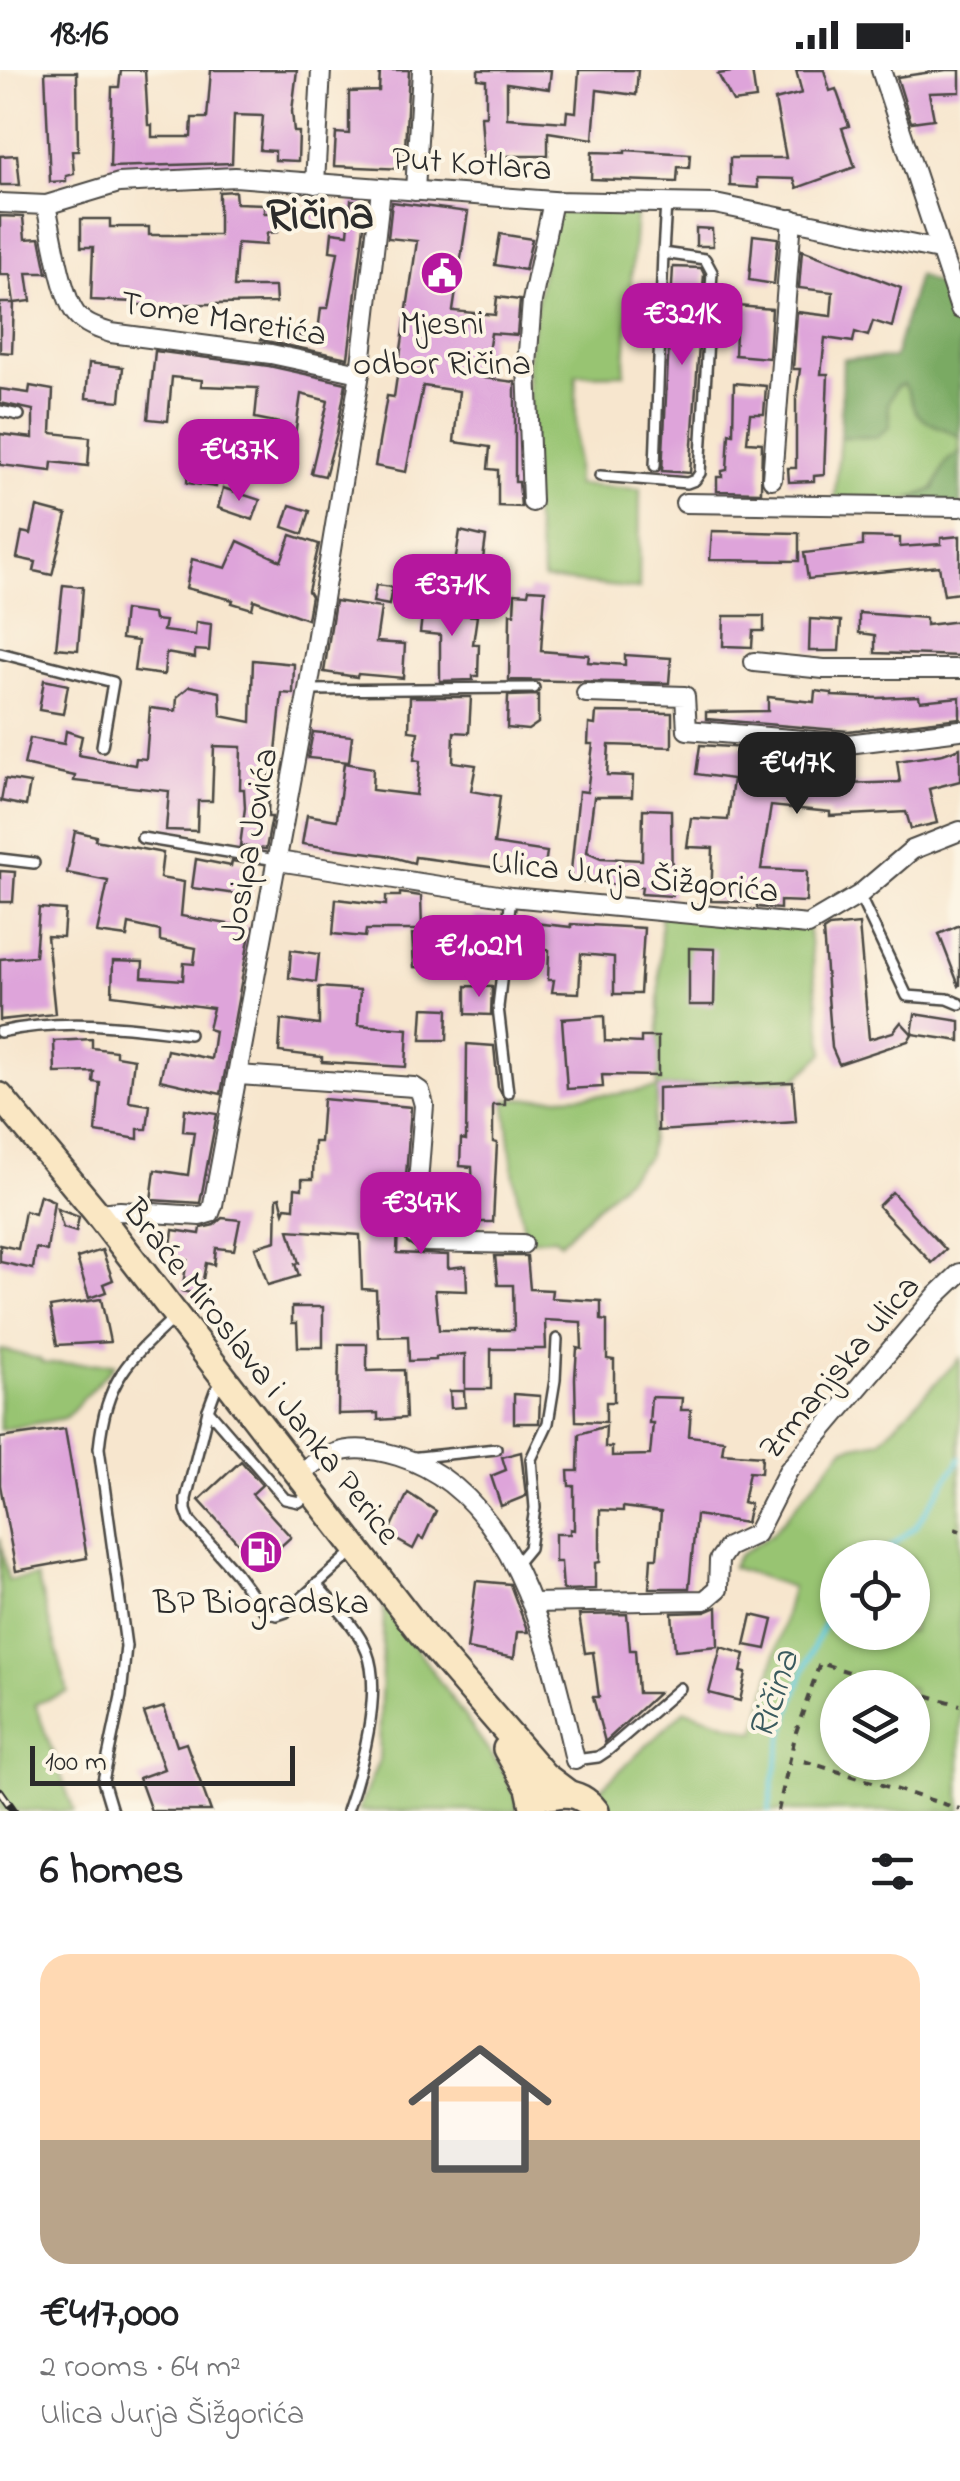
<!DOCTYPE html>
<html lang="en">
<head>
<meta charset="utf-8">
<style>
  :root { --surface:#fff; --page:#f2f2f2; --text:#202124; --muted:#757577; --line:#e0e0e0; --accent:#b5179e }
  body { margin:0; font-family:"Indie Flower",sans-serif; background:var(--page); color:var(--text); height:100vh; display:flex; flex-direction:column; font-size:38px; white-space:nowrap }
  * { box-sizing:border-box; margin:0 }
  p { font-size:32px; color:var(--muted) }
  .icon { flex:none; width:55px; height:55px; fill:none; stroke:currentColor; stroke-width:2; stroke-linecap:round; stroke-linejoin:round }
  .map { position:relative; height:1741px; overflow:hidden }
  .side { display:flex; flex-direction:column; background:var(--surface); flex:1 }
  .side>* { flex:none }
  .fabs { position:absolute; left:820px; top:1470px; display:grid; gap:20px }
  .fabs a { display:grid; place-items:center; width:110px; height:110px; border-radius:50%; background:var(--surface); box-shadow:0 2px 8px #0004; font-size:50px }
  .scale { position:absolute; left:30px; bottom:25px; width:265px; box-sizing:border-box; padding-left:10px; border:5px solid #2b2b2b; border-top:0; font-size:28px; line-height:35px; white-space:nowrap; color:#2b2b2b; -webkit-text-stroke:8px #fcf5e5; paint-order:stroke }
  .price { position:absolute; translate:-50% -85px; padding:0 22px; border-radius:20px; background:var(--accent); color:#fff; font-size:32px; line-height:65px; filter:drop-shadow(0 2px 5px #0008) }
  .price::after { content:''; position:absolute; left:50%; top:60px; width:30px; height:22px; margin-left:-15px; background:inherit; clip-path:polygon(0 0,100% 0,50% 100%) }
  .price.active { background:#222; color:#fff }
  ul { padding:0; list-style:none }
  li { display:grid; align-content:center; gap:20px; height:530px; padding:0 40px }
  li+li { border-top:2px solid var(--line) }
  li span { display:grid; place-items:center; height:310px; border-radius:30px; color:#555 }
  li>.icon { margin-inline-start:auto }
  span .icon { width:180px; height:180px; fill:#fffc; stroke-width:1 }
  li b { font-size:42px }
  h2 { display:flex; justify-content:space-between; align-items:center; height:120px; padding:0 40px; font-size:42px }
  .status { display:flex; justify-content:space-between; align-items:center; height:70px; padding:0 50px; background:var(--surface); direction:ltr }
  .status svg { height:28px; fill:currentColor }
  .map>svg:first-child { display:block }
</style>
</head>
<body>
<div class="status"><b>18:16</b><svg viewBox="0 0 49 12"><path d="M0 12V9h3v3zM5 12V6h3v6zM10 12V3h3v9zM15 12V0h3v12zM26 1h20v11H26zM47 4h2v5h-2z"/></svg></div>
<div class="map">
<svg width="960" height="1741" viewBox="0 0 960 1741">
  <rect width="100%" height="100%" fill="#fcf5e5"/>
  <filter id="ink" filterUnits="userSpaceOnUse"><feTurbulence type="fractalNoise" baseFrequency=".01" numOctaves="2"/><feDisplacementMap in="SourceGraphic" scale="20" xChannelSelector="R" yChannelSelector="G"/><feConvolveMatrix kernelMatrix="1 2 1 2 8 2 1 2 1" color-interpolation-filters="sRGB"/></filter>
  <filter id="wash" filterUnits="userSpaceOnUse"><feTurbulence type="fractalNoise" baseFrequency=".0048" numOctaves="4" result="noise"/><feDisplacementMap in="SourceGraphic" scale="40" xChannelSelector="R" yChannelSelector="G"/><feGaussianBlur stdDeviation="2.25" result="paint"/><feColorMatrix in="noise" values="0 0 0 0 0 0 0 0 0 0 0 0 0 0 0 0 0 1.4 0 .05"/><feComposite in="paint" operator="in"/></filter>
  <g filter="url(#wash)">
    <rect width="100%" height="100%" fill="#f7e6ce"/>
    <g fill="#98c472" stroke="#62784e" stroke-width="2.5" fill-rule="evenodd">
      <polygon points="553,131 637,132 624,304 576,305 576,415 640,419 639,519 544,509 532,432 527,295"/>
      <path d="M904 314C912 324 910 334 917 343 927 355 947 358 960 367V382L946 392 934 419 909 429 834 436 840 367H877L890 356 888 333 896 317Z"/>
      <polygon points="661,842 808,855 824,983 796,1009 658,1018 648,1087 560,1173 555,1168 526,1170 514,1108 505,1030 617,1024 657,1018"/>
      <polygon points="0,1279 39,1289 43,1293 115,1294 65,1348 0,1360"/>
      <path d="M960 1288V1741H611L597 1722 685 1640 756 1663 792 1517 732 1497 738 1486 772 1464 844 1378 880 1371ZM838 1488H912V1562H838ZM838 1618H912V1692H838Z"/>
      <polygon points="0,1468 8,1510 37,1507 68,1622 35,1634 74,1741 0,1741"/>
      <polygon points="384,1533 506,1705 517,1732 516,1741 358,1741 379,1690"/>
    </g>
    <g fill="#7aaa64" stroke="#526a48" stroke-width="2.5">
      <path d="M918 205 955 223 960 239V367C947 358 926 355 917 343 910 334 912 324 903 314L896 317 888 333 890 356 877 367H840L843 289 894 288Z"/>
      <polygon points="960,382 960,437 909,429 934,419 946,392"/>
    </g>
    <g fill="none" stroke-linecap="round" stroke-linejoin="round">
      <g stroke="#5dc7d8" stroke-width="5">
        <polyline points="877,1488 916,1456 960,1389"/>
        <path d="M769 1741C778 1665 802 1594 838 1526"/>
      </g>
    </g>
    <g id="blocks">
      <g fill="#dea4da">
        <polygon points="121,0 145,0 148,55 152,55 152,67 191,67 192,48 207,48 211,0 297,0 292,41 294,62 299,62 298,91 275,90 275,81 260,80 263,46 234,45 232,93 110,97 112,17 119,17"/>
        <polygon points="380,0 409,0 404,99 334,96 336,63 349,64 349,22 379,21"/>
        <polygon points="478,0 551,0 549,19 507,13 507,48 566,52 567,41 576,42 579,0 638,0 636,25 597,20 593,69 548,62 548,86 508,86 508,90 484,90 481,46 486,46 486,10 478,9"/>
        <polygon points="746,0 752,0 756,29 733,32 718,4"/>
        <polygon points="796,0 824,0 830,21 836,19 849,56 842,58 855,97 797,118 794,109 757,108 758,118 730,116 730,88 786,88 775,30 802,23"/>
        <polygon points="946,0 960,0 960,22 929,23 934,49 911,52 897,7"/>
        <polygon points="45,2 77,2 78,81 72,81 74,104 66,106 66,111 50,112"/>
        <polygon points="625,80 690,84 689,98 678,97 677,112 591,109 592,82 625,83"/>
        <polygon points="17,85 20,115 0,115 0,86"/>
        <polygon points="235,121 236,133 264,134 264,143 276,143 277,162 267,163 266,175 237,173 234,217 275,217 276,233 135,235 135,232 91,230 93,177 81,177 81,149 110,149 110,157 149,157 149,165 219,165 219,122"/>
        <polygon points="351,130 367,131 348,288 261,270 263,258 317,270 321,238 328,238 338,182 330,181 332,162 348,164"/>
        <polygon points="392,132 468,142 453,241 495,245 497,227 520,230 517,265 491,263 484,308 515,312 515,412 519,412 521,437 498,436 498,400 488,399 490,377 454,372 459,321 423,316 406,402 375,396 387,326 394,327 417,171 388,168"/>
        <polygon points="307,136 321,137 320,151 306,150"/>
        <polygon points="0,146 23,147 25,169 40,168 47,203 27,203 31,231 14,233 10,205 0,205"/>
        <polygon points="696,158 712,159 713,176 696,176"/>
        <polygon points="500,164 532,169 525,200 495,195"/>
        <polygon points="753,165 778,168 774,214 749,210"/>
        <polygon points="802,180 901,218 892,257 873,251 868,266 855,262 853,272 825,268 821,304 828,304 824,405 814,406 814,411 789,412 788,398 796,398 796,329 800,299 793,299 797,242 831,246 833,222 799,218"/>
        <polygon points="673,197 701,198 704,204 690,403 662,401"/>
        <polygon points="0,233 14,233 12,283 0,282"/>
        <polygon points="737,236 772,239 769,288 735,285"/>
        <polygon points="155,281 269,296 346,313 337,363 325,406 311,403 328,331 301,324 292,386 276,380 280,353 255,348 258,318 201,316 202,310 172,307 168,351 148,349"/>
        <polygon points="89,293 123,297 120,331 86,328"/>
        <polygon points="734,313 766,316 764,344 750,344 747,372 762,373 761,422 717,421 717,407 722,407 722,401 727,400 729,363 733,364"/>
        <polygon points="30,316 53,320 51,363 90,367 88,396 52,392 51,401 0,395 0,364 33,368 33,340 0,333 0,319 29,323"/>
        <polygon points="189,386 219,389 216,417 187,413"/>
        <polygon points="223,418 260,430 253,450 218,438"/>
        <polygon points="290,435 310,441 303,464 283,457"/>
        <polygon points="37,437 67,445 52,505 34,501 36,492 17,488 22,462 31,464"/>
        <polygon points="460,461 486,467 481,504 454,500"/>
        <polygon points="712,461 799,463 799,491 710,490"/>
        <polygon points="291,465 319,474 308,521 311,526 307,549 254,530 252,539 232,533 233,530 186,518 192,489 226,498 238,471 281,491"/>
        <polygon points="960,466 960,523 944,525 939,496 808,509 804,483 863,476 863,467 900,468 900,477 941,474 941,468"/>
        <polygon points="63,515 83,517 78,580 56,578"/>
        <polygon points="376,515 392,517 389,535 373,532"/>
        <polygon points="529,519 545,520 541,581 589,585 588,592 625,595 625,585 671,588 669,613 509,610 510,543 514,544 515,523 528,524"/>
        <polygon points="434,522 450,524 446,544 477,546 473,574 479,574 478,606 473,606 473,610 440,611 440,565 420,563 424,529 432,530"/>
        <polygon points="335,531 381,538 376,572 405,574 403,608 358,604 357,607 324,602"/>
        <polygon points="124,540 153,544 154,550 165,551 163,561 195,565 196,552 211,554 209,581 195,580 195,588 166,583 164,605 134,601 138,571 121,569"/>
        <polygon points="859,543 926,548 926,555 960,551 960,586 875,583 875,565 859,563"/>
        <polygon points="724,546 764,546 764,561 753,561 752,577 723,576"/>
        <polygon points="810,549 841,551 839,581 809,581"/>
        <polygon points="253,590 294,594 293,624 282,623 276,682 270,681 268,747 272,747 266,779 240,776 245,738 244,719 240,719 241,677 214,676 212,731 198,731 197,761 166,760 169,721 74,711 75,706 24,695 30,668 64,674 66,661 82,666 78,685 135,695 136,688 146,689 150,638 176,641 177,627 190,616 220,622 221,646 251,652"/>
        <polygon points="44,610 68,615 63,644 39,640"/>
        <polygon points="815,621 832,623 832,626 878,628 919,626 920,631 960,627 960,648 848,661 706,649 706,642 768,641 768,627 814,632"/>
        <polygon points="538,625 538,653 528,660 507,658 508,626"/>
        <polygon points="410,627 471,627 469,663 454,662 453,692 476,695 471,721 500,726 494,774 547,782 543,809 512,804 513,800 415,787 414,793 385,785 302,774 307,745 337,750 344,693 373,698 372,720 416,725 420,691 414,690 418,662 409,661"/>
        <polygon points="596,642 672,643 672,677 609,675 607,705 633,706 632,727 594,727 587,782 601,788 642,790 643,739 671,740 672,826 641,824 642,817 570,811 579,721 587,722 593,674 588,674 589,654 595,655"/>
        <polygon points="313,662 352,666 349,692 308,688"/>
        <polygon points="700,675 761,679 757,708 820,715 900,712 897,691 943,684 960,678 960,711 929,719 937,753 911,759 906,742 830,746 830,742 771,736 761,799 807,801 806,832 780,831 780,839 757,837 757,832 711,831 713,778 687,777 691,748 728,750 733,709 696,704"/>
        <polygon points="5,709 30,713 26,736 1,731"/>
        <polygon points="75,761 96,766 95,770 163,783 160,808 184,812 181,846 251,858 221,1024 160,1010 167,980 211,989 215,961 208,959 213,938 112,925 113,891 143,892 142,907 183,910 184,893 194,894 196,878 160,871 160,861 129,854 127,867 97,863 108,811 67,803"/>
        <polygon points="196,789 231,796 232,791 255,795 251,826 192,818"/>
        <polygon points="0,801 15,802 13,832 0,832"/>
        <polygon points="400,823 421,826 422,860 366,860 365,867 333,864 336,829 386,835 386,826 400,826"/>
        <polygon points="39,838 65,840 63,867 47,866 55,944 0,950 0,889 35,886"/>
        <polygon points="475,846 500,849 496,885 464,881 463,899 414,897 412,864 474,869"/>
        <polygon points="516,851 571,857 571,854 644,858 640,924 614,924 614,887 581,884 579,923 552,922 554,910 548,910 549,880 513,876"/>
        <polygon points="859,854 869,969 893,962 901,952 912,964 908,971 839,994 832,978 823,861 829,857"/>
        <polygon points="960,855 960,915 959,916 939,864"/>
        <polygon points="689,878 715,879 714,935 689,935"/>
        <polygon points="291,880 319,884 316,912 289,908"/>
        <polygon points="466,916 492,917 491,945 466,944"/>
        <polygon points="319,917 360,920 358,955 408,959 406,997 322,992 322,987 279,982 281,950 319,955"/>
        <polygon points="423,938 448,939 447,970 421,970"/>
        <polygon points="915,944 960,951 960,971 912,964"/>
        <polygon points="604,946 605,971 641,973 641,967 658,967 658,1006 602,1005 603,1017 567,1019 562,949"/>
        <polygon points="92,969 92,978 116,981 116,986 134,989 129,1032 150,1035 147,1059 138,1059 138,1069 96,1062 100,1013 93,1012 94,1002 55,1003 54,971"/>
        <polygon points="467,974 494,976 498,1017 505,1030 505,1035 493,1035 493,1072 497,1073 493,1152 460,1152 460,1123 473,1123 472,1097 460,1096 461,1069 466,1070"/>
        <polygon points="793,1012 796,1052 658,1061 658,1018"/>
        <polygon points="323,1029 411,1037 405,1120 399,1119 397,1183 448,1185 448,1198 466,1196 467,1221 435,1220 439,1260 514,1260 513,1215 498,1215 495,1186 527,1186 530,1219 552,1220 551,1228 601,1231 601,1250 607,1251 607,1289 614,1290 614,1332 606,1332 606,1352 576,1351 575,1308 577,1278 582,1279 581,1252 545,1250 546,1279 491,1279 491,1319 465,1319 465,1284 436,1287 436,1290 409,1291 408,1266 378,1267 376,1220 362,1219 360,1165 289,1160 299,1193 295,1194 299,1206 268,1215 255,1177 276,1171 277,1128 280,1127 284,1142 286,1137 294,1138 295,1118 302,1119 302,1109 313,1109 314,1072 320,1072"/>
        <polygon points="185,1039 217,1044 200,1133 151,1130 155,1100 188,1105 194,1062 183,1061"/>
        <polygon points="892,1122 946,1180 932,1193 878,1136"/>
        <polygon points="40,1125 54,1131 47,1181 36,1178 33,1199 0,1192 0,1175 18,1179 25,1141 35,1144"/>
        <polygon points="57,1139 79,1147 76,1162 63,1158"/>
        <polygon points="222,1148 240,1150 234,1180 216,1178 214,1195 206,1193 200,1225 182,1221 187,1190 176,1189 177,1175 171,1175 173,1160 200,1164 201,1158 214,1155"/>
        <polygon points="102,1180 113,1210 103,1214 106,1222 89,1228 77,1188"/>
        <polygon points="101,1229 110,1272 57,1275 50,1237"/>
        <polygon points="292,1237 323,1237 323,1277 298,1277 297,1253 292,1253"/>
        <polygon points="339,1274 367,1274 367,1301 404,1300 406,1348 378,1350 378,1343 338,1344"/>
        <polygon points="450,1321 464,1321 465,1337 451,1338"/>
        <polygon points="514,1324 540,1326 539,1353 514,1353"/>
        <polygon points="651,1327 682,1328 681,1340 691,1340 689,1366 724,1370 722,1383 762,1386 761,1403 749,1402 743,1432 750,1434 746,1453 696,1445 689,1518 649,1518 651,1488 657,1488 661,1442 623,1437 623,1441 600,1440 600,1492 595,1493 595,1519 563,1520 561,1492 555,1492 555,1464 570,1464 570,1459 574,1460 574,1416 569,1416 568,1401 578,1401 579,1364 606,1356 605,1377 612,1377 612,1386 650,1385 653,1353 649,1353"/>
        <polygon points="65,1359 87,1488 16,1501 0,1415 0,1368"/>
        <polygon points="521,1382 526,1426 501,1436 491,1406 506,1400 502,1387"/>
        <polygon points="241,1391 262,1415 252,1424 291,1467 259,1496 199,1430"/>
        <polygon points="408,1423 436,1441 423,1469 419,1467 413,1479 388,1465"/>
        <polygon points="476,1511 510,1514 511,1517 528,1562 517,1562 514,1588 467,1579"/>
        <polygon points="717,1537 718,1576 675,1580 672,1543 705,1542"/>
        <polygon points="627,1544 630,1580 635,1580 638,1623 658,1623 605,1672 593,1627 599,1627 593,1582 585,1583 579,1545"/>
        <polygon points="752,1545 773,1550 766,1579 745,1575"/>
        <polygon points="721,1577 745,1584 741,1602 746,1603 740,1631 709,1623"/>
        <polygon points="164,1637 177,1676 186,1673 211,1741 151,1741 139,1708 164,1699 144,1643"/>
      </g>
    </g>
  </g>
  <g filter="url(#ink)">
    <use href="#blocks" fill-opacity="0" stroke="#4a4743" stroke-width="2.5"/>
    <g fill="none" stroke-linecap="round" stroke-linejoin="round">
      <g stroke="#4a4743" stroke-width="14">
        <g id="lane">
          <polyline points="0,341 19,345"/>
          <polyline points="655,396 663,183"/>
          <polyline points="600,406 687,413 695,410 700,403 712,202 705,189 663,183 666,133"/>
          <polyline points="0,583 113,612 102,676"/>
          <polyline points="308,620 534,618"/>
          <polyline points="142,768 276,790"/>
          <polyline points="0,789 34,793"/>
          <polyline points="859,825 907,926 948,929 960,934"/>
          <path d="M0 962C65 948 123 956 189 964"/>
          <polyline points="508,1023 498,937 511,827"/>
          <polyline points="224,1311 215,1321 208,1340 186,1429 186,1440 190,1451 236,1503 260,1536 267,1543 277,1545 286,1542 354,1481"/>
          <polyline points="208,1340 285,1429 299,1432 311,1423"/>
          <polyline points="409,1388 496,1379"/>
          <polyline points="515,1495 529,1478 535,1438 531,1389 548,1353 555,1310 557,1269"/>
          <path d="M316 1514C333 1534 357 1556 367 1582 383 1622 361 1701 347 1741"/>
          <polyline points="575,1690 598,1687 607,1681 680,1618"/>
          <path d="M112 1741 103 1711 121 1626 126 1576 99 1378C106 1310 127 1291 176 1246"/>
        </g>
      </g>
      <g stroke="#4a4743" stroke-width="22">
        <g id="street">
          <polyline points="881,0 960,239"/>
          <polyline points="315,114 321,0"/>
          <polyline points="415,121 422,0"/>
          <polyline points="0,133 46,135 119,113 235,107 553,131 715,134 939,180"/>
          <path d="M46 135C52 161 61 225 76 244 85 255 99 259 111 263L271 284 360 303"/>
          <polyline points="772,409 792,149"/>
          <polyline points="532,432 527,295 532,231 553,131"/>
          <polyline points="685,433 960,437"/>
          <polyline points="754,592 824,599 960,599"/>
          <polyline points="586,623 685,626 687,660 848,674 960,660"/>
          <polyline points="278,791 511,827 808,855 859,825 912,780 960,761"/>
          <polyline points="239,1005 414,1017 420,1021 424,1035 414,1165 425,1172 523,1174"/>
          <polyline points="97,1143 120,1141 200,1146 210,1143 213,1135 308,620 360,303 381,119"/>
          <path d="M298 1404C335 1378 354 1373 398 1386 519 1423 550 1584 575 1690"/>
          <polyline points="531,1533 705,1530 718,1519 719,1490 728,1477 756,1464 788,1401 936,1226 960,1203"/>
        </g>
      </g>
      <g stroke="#4a4743" stroke-width="30">
        <g id="secondary">
          <polyline points="0,1026 97,1143 422,1564 544,1705 568,1723"/>
          <polyline points="506,1679 529,1718 534,1741"/>
          <path d="M552 1726C570 1721 584 1726 596 1741"/>
        </g>
      </g>
      <g stroke="#4a4743" stroke-width="4" stroke-dasharray="8 8" stroke-linecap="butt">
        <polyline points="955,1459 960,1461"/>
        <polyline points="912,1621 960,1635"/>
        <polyline points="804,1691 960,1739"/>
        <polyline points="778,1741 796,1662 820,1593 901,1618"/>
      </g>
      <use href="#lane" stroke="#fff" stroke-width="9"/>
      <use href="#street" stroke="#fff" stroke-width="18"/>
      <use href="#secondary" stroke="#fae7c3" stroke-width="25"/>
      <g stroke="#2b2b2b" stroke-width="9">
        <polyline id="rail" points="0,1721 14,1741"/>
      </g>
      <use href="#rail" stroke="#fcf5e5" stroke-width="5" stroke-dasharray="15" stroke-linecap="butt"/>
    </g>
  </g>
  <defs>
    <g id="civic-disc" transform="scale(2.25)"><circle r="9.5" fill="#b5179e" stroke="#fcf5e5"/><path d="M-.6-6.5H3V-4.5H.6V-3L4-1V1h2V6H-6V1h2V-1L-.6-3ZM-1.2 2.5V6h2.4V2.5Z" fill="#fff"/></g>
    <g id="fuel-disc" transform="scale(2.25)"><circle r="9.5" fill="#b5179e" stroke="#fcf5e5"/><path d="M-5.5-6h7V0h2V4h1.3V-2.5L3-4.5l.8-.8L6-3V5H2.5V1h-1V6h-7ZM-4.2-4.7v3.2H.2V-4.7Z" fill="#fff"/></g>
  </defs>
  <g fill-rule="evenodd">
    <use href="#civic-disc" x="442" y="203"/>
    <use href="#fuel-disc" x="261" y="1482"/>
  </g>
  <g text-anchor="middle" stroke-width="8" stroke-linejoin="round" paint-order="stroke">
    <g font-size="35" fill="#2b2b2b" stroke="#fcf5e5">
      <text transform="translate(472 92) rotate(4)" y="12">Put Kotlara</text>
      <text transform="translate(224 247) rotate(9)" y="12">Tome Maretića</text>
      <text transform="translate(248 774) rotate(-80)" y="12">Josipa Jovića</text>
      <text transform="translate(635 805) rotate(6)" y="12">Ulica Jurja Šižgorića</text>
      <text transform="translate(838 1296) rotate(-50)" y="12">Zrmanjska ulica</text>
      <text transform="translate(263 1301) rotate(52)" y="12">Braće Miroslava i Janka Perice</text>
    </g>
    <g font-size="35" fill="#2b2b2b" stroke="#fcf5e5">
      <text x="442" y="264">Mjesni<tspan x="442" dy="40">odbor Ričina</tspan></text>
      <text x="261" y="1543">BP Biogradska</text>
    </g>
    <g font-size="38" font-style="italic" fill="#3a5a5f" stroke="#fcf5e5">
      <text transform="translate(772 1624) rotate(-72)" y="13">Ričina</text>
    </g>
    <g font-size="45" font-weight="bold" fill="#2b2b2b" stroke="#fcf5e5">
      <text x="320" y="158">Ričina</text>
    </g>
  </g>
</svg>
<div class="fabs">
<a><svg class="icon" aria-label="locate" viewBox="0 0 24 24"><circle cx="12" cy="12" r="6"/><path d="M12 2v4M12 18v4M2 12h4M18 12h4"/></svg></a>
<a><svg class="icon" aria-label="layers" viewBox="0 0 24 24"><path d="M12 4l9 5-9 5-9-5zM3 14l9 5 9-5"/></svg></a>
</div>
<div class="scale">100 m</div>
<b class="price" style="left:682px;top:298px">€321K</b>
<b class="price" style="left:239px;top:434px">€437K</b>
<b class="price" style="left:452px;top:569px">€371K</b>
<b class="price active" style="left:797px;top:747px">€417K</b>
<b class="price" style="left:479px;top:930px">€1.02M</b>
<b class="price" style="left:421px;top:1187px">€347K</b>
</div>
<section class="side">
<h2>6 homes<svg class="icon" aria-label="filters" viewBox="0 0 24 24"><path d="M4 7h16M4 17h16"/><circle cx="9" cy="7" r="2"/><circle cx="15" cy="17" r="2"/></svg></h2>
<ul>
<li><span style="background:linear-gradient(#ffd9b3 60%,#b9a48a 0)"><svg class="icon" aria-label="home" viewBox="0 0 24 24"><path d="M3 11l9-7 9 7M6 9v11h12V9"/></svg></span><div><b>€417,000</b><p>2 rooms · 64 m²</p><p>Ulica Jurja Šižgorića</p></div></li>
</ul>
</section>
</body>
</html>
